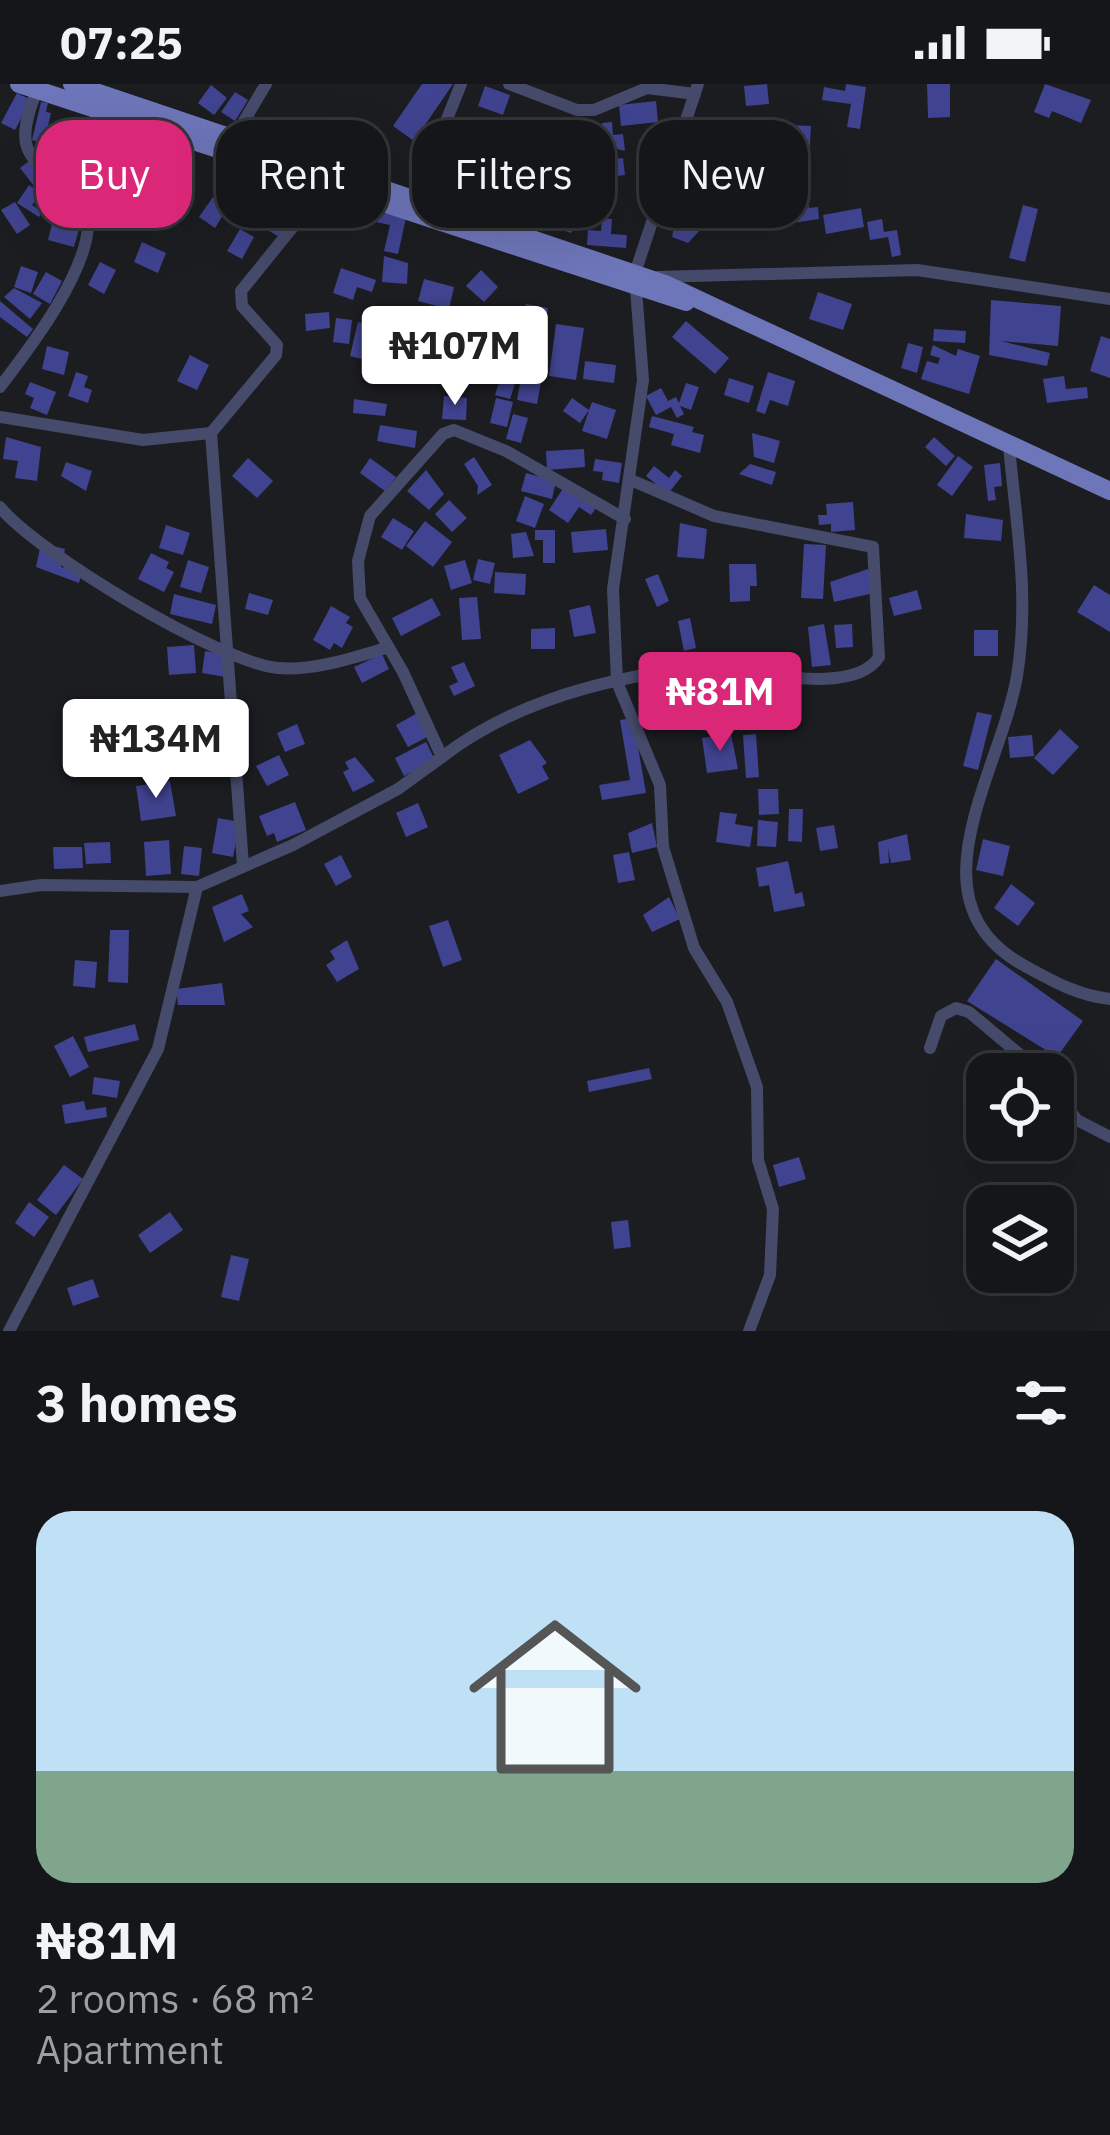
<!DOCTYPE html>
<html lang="en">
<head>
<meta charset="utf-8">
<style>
  :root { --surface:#151619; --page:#222326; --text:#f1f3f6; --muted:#9d9fa2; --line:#343538; --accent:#db2777 }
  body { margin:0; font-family:"IBM Plex Sans",sans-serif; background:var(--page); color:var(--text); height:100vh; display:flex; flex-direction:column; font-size:45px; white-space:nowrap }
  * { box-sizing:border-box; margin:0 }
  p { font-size:39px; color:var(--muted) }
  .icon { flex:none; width:66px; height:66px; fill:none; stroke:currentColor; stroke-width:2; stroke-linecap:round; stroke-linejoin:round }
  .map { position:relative; height:1247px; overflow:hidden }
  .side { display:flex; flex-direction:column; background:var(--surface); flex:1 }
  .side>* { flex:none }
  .top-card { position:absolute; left:36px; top:36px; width:1038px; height:108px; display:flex; gap:24px }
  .controls { position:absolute; left:966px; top:969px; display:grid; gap:24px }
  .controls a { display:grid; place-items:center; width:108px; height:108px; border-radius:24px; background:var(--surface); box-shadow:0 12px 48px #0002,0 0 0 3px var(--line); font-size:60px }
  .price { position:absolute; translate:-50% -102px; padding:0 27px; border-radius:12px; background:#fff; color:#222; font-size:39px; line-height:78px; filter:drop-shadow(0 3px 6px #0008) }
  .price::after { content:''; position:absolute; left:50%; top:72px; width:36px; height:27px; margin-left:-18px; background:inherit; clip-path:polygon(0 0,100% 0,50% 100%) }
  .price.on { background:var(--accent); color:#fff }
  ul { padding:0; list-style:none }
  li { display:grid; align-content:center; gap:24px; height:636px; padding:0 36px }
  li span { display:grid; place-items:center; height:372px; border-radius:36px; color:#555 }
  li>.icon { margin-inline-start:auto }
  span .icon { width:216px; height:216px; fill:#fffc; stroke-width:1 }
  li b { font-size:51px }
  h2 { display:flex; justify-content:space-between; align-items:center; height:144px; padding:0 36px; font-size:51px }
  .pill { padding:0 42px; border-radius:36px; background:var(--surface); box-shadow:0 12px 48px #0002,0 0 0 3px var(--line); font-size:42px; line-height:108px }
  .pill.on { background:var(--accent); color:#fff }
  .status { display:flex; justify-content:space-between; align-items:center; height:84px; padding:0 60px; background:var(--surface); direction:ltr }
  .status svg { height:33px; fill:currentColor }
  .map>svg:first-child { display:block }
</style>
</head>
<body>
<div class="status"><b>07:25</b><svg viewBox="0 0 49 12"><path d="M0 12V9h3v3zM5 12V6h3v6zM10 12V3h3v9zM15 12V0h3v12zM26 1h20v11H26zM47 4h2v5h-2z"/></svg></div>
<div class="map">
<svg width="1110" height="1247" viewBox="0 0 1110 1247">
  <rect width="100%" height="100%" fill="#1c1d21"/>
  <g fill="#40438f">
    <polygon points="422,0 453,0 414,57 393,42"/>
    <polygon points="767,0 769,20 746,22 744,2"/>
    <polygon points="846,0 866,3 860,45 847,43 851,20 822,16 824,3 845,7"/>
    <polygon points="927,0 950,0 950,33 928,34"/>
    <polygon points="1045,0 1091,16 1081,39 1052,27 1049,34 1034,28"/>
    <polygon points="211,1 227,14 214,31 198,19"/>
    <polygon points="485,2 510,11 503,31 478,22"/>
    <polygon points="235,8 248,16 235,37 221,28"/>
    <polygon points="17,9 31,16 15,46 1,39"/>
    <polygon points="656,17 658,38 621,42 619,21"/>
    <polygon points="41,18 48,19 46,28 51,29 44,59 32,56"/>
    <polygon points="612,38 613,51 623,50 625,67 605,62 602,39"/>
    <polygon points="544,39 564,47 556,65 537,57"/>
    <polygon points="787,41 811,42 809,78 786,77"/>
    <polygon points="697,46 726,53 721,75 692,68"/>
    <polygon points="450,48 470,55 459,88 447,84 450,72 443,70"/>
    <polygon points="53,49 66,54 54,80 42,75"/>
    <polygon points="73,54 86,70 77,85 61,75"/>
    <polygon points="161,63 183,71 178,86 156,78"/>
    <polygon points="484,63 523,74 516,96 478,85"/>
    <polygon points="525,71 544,74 542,89 562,92 560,109 521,104"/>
    <polygon points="33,74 51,98 32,121 42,128 39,133 17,119 29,101 38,107 20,84"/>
    <polygon points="623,74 625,91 600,94 598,77"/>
    <polygon points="157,80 176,88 167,110 147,101"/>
    <polygon points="803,81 809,124 818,123 819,135 792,139 784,84"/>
    <polygon points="438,85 462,93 458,108 434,100"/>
    <polygon points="694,85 707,90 697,116 684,112"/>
    <polygon points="716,88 749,90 745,124 713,121"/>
    <polygon points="256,110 296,135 284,156 243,131"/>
    <polygon points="128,111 140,122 121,141 110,129"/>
    <polygon points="213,113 228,123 215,144 199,133"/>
    <polygon points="329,113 356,121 352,136 324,128"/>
    <polygon points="679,117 698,123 692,140 702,144 688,159 672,153"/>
    <polygon points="15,118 30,141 17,150 1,126"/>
    <polygon points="565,119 581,125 571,149 556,143"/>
    <polygon points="1023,121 1038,125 1025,178 1009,174"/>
    <polygon points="861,124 864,143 826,150 823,131"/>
    <polygon points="364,125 406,134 398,170 384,167 390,141 362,135"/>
    <polygon points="602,134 612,135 611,150 627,151 626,164 587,161 588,146 601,147"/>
    <polygon points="882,135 884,148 897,146 901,171 892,173 888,153 870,156 867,138"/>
    <polygon points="53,136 80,142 74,163 48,156"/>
    <polygon points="240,145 254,153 242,175 227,167"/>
    <polygon points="142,158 166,169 158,189 134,178"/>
    <polygon points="384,172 408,179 407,200 382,198"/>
    <polygon points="100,178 116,186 104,210 88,201"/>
    <polygon points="21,182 38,188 31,209 14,203"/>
    <polygon points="341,184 376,196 372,208 357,203 353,216 333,209"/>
    <polygon points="481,186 498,203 484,218 466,202"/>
    <polygon points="46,188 62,197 50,220 33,210"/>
    <polygon points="424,195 454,203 449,225 418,217"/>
    <polygon points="14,204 42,219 30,235 4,213"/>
    <polygon points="818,208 852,220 843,246 809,235"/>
    <polygon points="991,216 1061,222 1058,262 1001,257 1050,269 1047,282 989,271"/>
    <polygon points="0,217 33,245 27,253 0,233"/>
    <polygon points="526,220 548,224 538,280 516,276"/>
    <polygon points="329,228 330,244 306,247 305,230"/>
    <polygon points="394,232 395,240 399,234 437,263 423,280 397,259 405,248 395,240 396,268 378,269 383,233"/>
    <polygon points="336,234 352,236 349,260 333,258"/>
    <polygon points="686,237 729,274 715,290 672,253"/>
    <polygon points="358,238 374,242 366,276 350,272"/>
    <polygon points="556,240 584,244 576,296 549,292"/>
    <polygon points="934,245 966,247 965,259 933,257"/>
    <polygon points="1101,252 1110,255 1110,294 1090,287"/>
    <polygon points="908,259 923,263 917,289 901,284"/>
    <polygon points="933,261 956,272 958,265 980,272 969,310 921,295 927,277 938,280 940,274 930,271"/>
    <polygon points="47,262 69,268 64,291 42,285"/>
    <polygon points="467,263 481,276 462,299 447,286"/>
    <polygon points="190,271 209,281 197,306 177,297"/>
    <polygon points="585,277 616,281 614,299 583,295"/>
    <polygon points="504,282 519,287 510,315 495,311"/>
    <polygon points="76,288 88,292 84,303 92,306 88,319 68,312"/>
    <polygon points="768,288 795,297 788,322 770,316 765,330 756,327"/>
    <polygon points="522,289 542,292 537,320 517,316"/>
    <polygon points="1064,292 1066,305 1087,303 1088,314 1047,319 1043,295"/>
    <polygon points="729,294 754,302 749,319 724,311"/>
    <polygon points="30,298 56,308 47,331 30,324 34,314 25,310"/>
    <polygon points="686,299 699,303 691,326 680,322 684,330 677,334 671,323 656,331 646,312 661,304 668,317 676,313 679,319"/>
    <polygon points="444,312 467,314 466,336 442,335"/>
    <polygon points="496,314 513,318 507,343 490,339"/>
    <polygon points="572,314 589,326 592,318 616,326 607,355 582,347 589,326 580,339 563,327"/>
    <polygon points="354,315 387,320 385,332 353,329"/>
    <polygon points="513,330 528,334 521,359 506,355"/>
    <polygon points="652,332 694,343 692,348 704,351 700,369 671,361 674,350 649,343"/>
    <polygon points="380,341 417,347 415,364 377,357"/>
    <polygon points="752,349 780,357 774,379 754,373"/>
    <polygon points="6,353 41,363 37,397 15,394 18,377 3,375"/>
    <polygon points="934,353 955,372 946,382 925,363"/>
    <polygon points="584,365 585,383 547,386 546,367"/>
    <polygon points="958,372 973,383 952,412 937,401"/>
    <polygon points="474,373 492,401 477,411 478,402 464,380"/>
    <polygon points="248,374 273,397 257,414 232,392"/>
    <polygon points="370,374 396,393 385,407 360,389"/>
    <polygon points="595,375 622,379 619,399 602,396 603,388 593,387"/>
    <polygon points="66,378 92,387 86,407 61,392"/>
    <polygon points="1000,379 1002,402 994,403 996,416 988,417 984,381"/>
    <polygon points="750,380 776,388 772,401 739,390"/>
    <polygon points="654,382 669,394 675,386 682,392 668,410 646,392"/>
    <polygon points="426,386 444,410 429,426 407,407"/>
    <polygon points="526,389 556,397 552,415 521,407"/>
    <polygon points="564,403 596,424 591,431 579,423 568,439 549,426"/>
    <polygon points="525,412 544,420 535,444 516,437"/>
    <polygon points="449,416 467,434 452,448 435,430"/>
    <polygon points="853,418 855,446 831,448 831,440 819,441 818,431 827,431 826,420"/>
    <polygon points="966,430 1003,436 1001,457 964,454"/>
    <polygon points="393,434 414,447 402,466 381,453"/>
    <polygon points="425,437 452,458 433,483 406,462"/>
    <polygon points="680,439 707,445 704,475 677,473"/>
    <polygon points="166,441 190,449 183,471 159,464"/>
    <polygon points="606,445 608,466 573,469 571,448"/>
    <polygon points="535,446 555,446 555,479 543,479 543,456 535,456"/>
    <polygon points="526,448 534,472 513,474 511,450"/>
    <polygon points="41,459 65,465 61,483 82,488 79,499 36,483"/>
    <polygon points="804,460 826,461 823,515 801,514"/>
    <polygon points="151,469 169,478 166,484 174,488 164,508 138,495"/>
    <polygon points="478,475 495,479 490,500 473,496"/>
    <polygon points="188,476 209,483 201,509 180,503"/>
    <polygon points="465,476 472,499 451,506 444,482"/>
    <polygon points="729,480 756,480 757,502 750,502 750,517 730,518"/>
    <polygon points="868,485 874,509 834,518 830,498"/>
    <polygon points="495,488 526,490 525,511 494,509"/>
    <polygon points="658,490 669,517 657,523 645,495"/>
    <polygon points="1094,501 1110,511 1110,548 1077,528"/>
    <polygon points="917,506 922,525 894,532 889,514"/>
    <polygon points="249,509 273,516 268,531 245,525"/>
    <polygon points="174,510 216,521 212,540 170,530"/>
    <polygon points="477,513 481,555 462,556 459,514"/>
    <polygon points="432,514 441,531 401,552 392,534"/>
    <polygon points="590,521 596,549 574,553 569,526"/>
    <polygon points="331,522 350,533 346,539 353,543 342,564 334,559 330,566 313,556"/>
    <polygon points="690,534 696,564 684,567 678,537"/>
    <polygon points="824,540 831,581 812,583 808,543"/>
    <polygon points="852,540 853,563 836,564 834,541"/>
    <polygon points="555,544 555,565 531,565 531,545"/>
    <rect x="974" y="546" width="24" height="26"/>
    <polygon points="194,561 196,589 169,591 167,563"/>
    <polygon points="205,567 229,571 226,593 202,589"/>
    <polygon points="382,570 389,585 362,599 354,583"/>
    <polygon points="464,578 475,602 454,612 449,602 458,598 451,583"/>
    <polygon points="704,585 741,590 738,607 702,603"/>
    <polygon points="689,592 693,610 644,620 641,602"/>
    <polygon points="718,609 754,620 746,646 734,643 738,627 714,620"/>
    <polygon points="692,621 711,626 705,647 687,642"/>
    <polygon points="419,628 431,651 408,663 396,641"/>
    <polygon points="977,628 992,631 978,686 963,682"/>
    <polygon points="179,632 206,636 201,669 173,665"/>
    <polygon points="633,634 646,709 602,716 599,701 630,696 620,636"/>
    <polygon points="297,640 305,660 285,668 277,649"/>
    <polygon points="1060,645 1079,663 1053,691 1034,674"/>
    <polygon points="731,650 738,685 707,689 702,654"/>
    <polygon points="756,650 759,693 746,694 743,651"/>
    <polygon points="1032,651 1034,672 1010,674 1008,653"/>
    <polygon points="530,656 547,679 542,682 549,695 518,710 499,671"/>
    <polygon points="426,658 435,676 404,692 395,674"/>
    <polygon points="279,671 289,691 267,702 256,682"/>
    <polygon points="355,673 375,697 353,708 343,688 349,685 345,678"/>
    <polygon points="170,697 176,732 141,737 136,702"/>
    <polygon points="758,705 778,705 779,730 759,731"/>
    <polygon points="295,718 306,746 277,758 274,749 267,752 259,732"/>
    <polygon points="418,719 428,743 406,753 396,729"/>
    <polygon points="789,725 803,725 802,758 788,757"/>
    <polygon points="720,728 737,730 735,740 753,743 750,763 716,758"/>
    <polygon points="218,734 240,738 233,773 212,769"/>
    <polygon points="758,736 778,738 776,763 757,762"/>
    <polygon points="652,739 657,763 632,769 628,749"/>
    <polygon points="834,741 838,764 820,767 816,744"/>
    <polygon points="907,750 911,776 891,779 888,764 889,779 880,780 878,758"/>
    <polygon points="983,755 1010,762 1003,792 976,786"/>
    <polygon points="169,756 171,790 146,792 144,758"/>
    <polygon points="110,758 111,779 86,780 84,759"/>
    <polygon points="184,762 202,764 199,792 181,790"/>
    <polygon points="53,763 82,763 83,784 54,785"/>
    <polygon points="629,768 635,796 618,799 613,771"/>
    <polygon points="341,771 352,793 336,802 324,780"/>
    <polygon points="788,777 795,810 802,808 805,822 774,828 769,801 759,803 756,784"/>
    <polygon points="1011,800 1035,819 1018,842 994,824"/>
    <polygon points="242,810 249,827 241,830 253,843 224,858 212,823"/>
    <polygon points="669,813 680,835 652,848 643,831"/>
    <polygon points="448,836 462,876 443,883 429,842"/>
    <polygon points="110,846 129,846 128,899 108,898"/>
    <polygon points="347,856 359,885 337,898 326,881 335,875 330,867"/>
    <polygon points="996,875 1083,937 1057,973 967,917"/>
    <polygon points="75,876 97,878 95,904 73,902"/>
    <polygon points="222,899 225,921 178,921 176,905"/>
    <polygon points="135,940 139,956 88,968 84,953"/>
    <polygon points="73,952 89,983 70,993 54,962"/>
    <polygon points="649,984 652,995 589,1008 587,997"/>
    <polygon points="94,993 120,997 117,1014 92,1010"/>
    <polygon points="84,1017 86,1026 106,1023 107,1033 65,1040 62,1021"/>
    <polygon points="799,1073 806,1095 779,1103 773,1081"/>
    <polygon points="64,1081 83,1095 56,1131 37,1116"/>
    <polygon points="29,1118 49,1133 34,1153 15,1139"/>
    <polygon points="170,1128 183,1146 150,1169 138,1151"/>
    <polygon points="628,1136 631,1163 614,1165 611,1138"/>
    <polygon points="231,1171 249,1175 239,1217 221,1213"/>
    <polygon points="93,1195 99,1213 73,1222 67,1204"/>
  </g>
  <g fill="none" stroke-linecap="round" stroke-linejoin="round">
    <g stroke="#464a6b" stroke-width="12">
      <polyline points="509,0 577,26 594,26 647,4 695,10"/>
      <polyline points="234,54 266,0"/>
      <polyline points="415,115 461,0"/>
      <polyline points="635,189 698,0"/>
      <polyline points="657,193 917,186 1110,215"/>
      <polyline points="636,205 643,296 613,505 617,598 660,701 663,763 694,864 727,918 757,1003 758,1076 773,1125 770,1191 749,1247"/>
      <path d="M0 303C29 265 89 187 88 138 88 128 80 121 73 115 30 70 11 71 37 6"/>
      <polyline points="0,333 143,356 211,349"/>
      <path d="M1009 362C1016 440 1030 513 1017 592 1000 690 907 818 1025 882 1054 898 1077 911 1110 915"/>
      <path d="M0 423C36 468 220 579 278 584 314 587 352 574 386 564"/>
      <path d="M625 435 506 367 454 346 443 350 370 432 358 477 360 514 403 588 442 673C509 621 598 596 683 585 731 579 850 618 879 573L873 463 714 432 631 396"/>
      <polyline points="243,781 211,349 276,271 277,261 242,222 241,207 326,102"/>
      <polyline points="0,807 41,801 197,803 293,761 398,705 442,673"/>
      <polyline points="930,964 941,932 956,924 969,928 1043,990"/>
      <polyline points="1053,1004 1077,1036 1110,1053"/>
      <polyline points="9,1247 158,965 197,803"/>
    </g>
    <g stroke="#6e76ba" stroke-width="18">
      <polyline points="19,0 686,218"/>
      <polyline points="72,0 665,200 1110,407"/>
    </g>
  </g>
</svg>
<div class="controls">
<a><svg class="icon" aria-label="locate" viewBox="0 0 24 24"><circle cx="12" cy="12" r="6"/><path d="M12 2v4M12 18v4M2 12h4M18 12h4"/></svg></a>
<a><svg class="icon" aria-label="layers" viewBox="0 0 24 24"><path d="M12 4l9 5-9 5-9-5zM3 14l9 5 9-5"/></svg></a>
</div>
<b class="price" style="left:455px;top:324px">₦107M</b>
<b class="price on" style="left:720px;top:670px">₦81M</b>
<b class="price" style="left:156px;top:717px">₦134M</b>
<div class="top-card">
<a class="pill on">Buy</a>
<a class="pill">Rent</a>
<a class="pill">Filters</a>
<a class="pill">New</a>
</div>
</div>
<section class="side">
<h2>3 homes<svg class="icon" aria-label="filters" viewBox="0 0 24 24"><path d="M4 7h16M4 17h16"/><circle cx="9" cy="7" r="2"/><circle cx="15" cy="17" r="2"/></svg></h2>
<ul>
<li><span style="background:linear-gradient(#bfe0f5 70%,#7fa58c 0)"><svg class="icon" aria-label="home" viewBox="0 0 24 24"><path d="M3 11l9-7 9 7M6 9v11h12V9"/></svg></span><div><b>₦81M</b><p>2 rooms · 68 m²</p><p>Apartment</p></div></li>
</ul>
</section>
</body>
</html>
